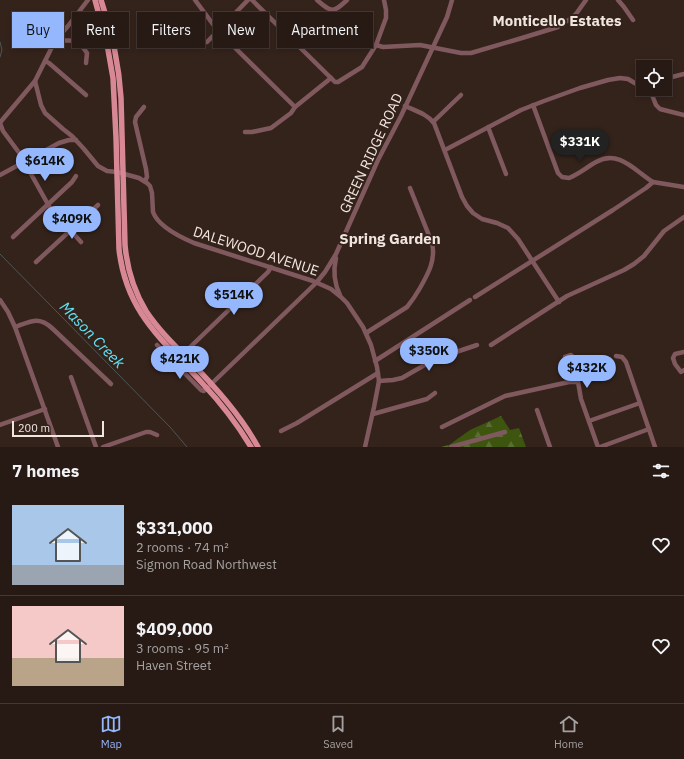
<!DOCTYPE html>
<html lang="en">
<head>
<meta charset="utf-8">
<style>
  :root { --surface:#271a14; --page:#2f231d; --text:#f1f3f6; --muted:#a4a1a0; --line:#433834; --accent:#94b7fd }
  body { margin:0; font-family:"IBM Plex Sans",sans-serif; background:var(--page); color:var(--text); height:100vh; display:flex; flex-direction:column; font-size:15px; white-space:nowrap }
  * { box-sizing:border-box; margin:0 }
  p { font-size:13px; color:var(--muted) }
  .icon { flex:none; width:22px; height:22px; fill:none; stroke:currentColor; stroke-width:2; stroke-linecap:round; stroke-linejoin:round }
  .map { position:relative; height:447px; overflow:hidden }
  .side { display:flex; flex-direction:column; background:var(--surface); flex:1 }
  .side>* { flex:none }
  .banner { position:absolute; left:12px; top:12px; width:400px; height:36px; display:flex; gap:8px }
  .fabs { position:absolute; left:636px; top:60px; display:grid; gap:8px }
  .fabs a { display:grid; place-items:center; width:36px; height:36px; border-radius:0px; background:var(--surface); box-shadow:0 2px 6px #0003,0 0 0 1px var(--line); font-size:20px }
  .scale { position:absolute; left:12px; bottom:10px; width:92px; box-sizing:border-box; padding-left:4px; border:2px solid #f1e5e0; border-top:0; font-size:11px; line-height:14px; white-space:nowrap; color:#f1e5e0; -webkit-text-stroke:3px #34231b; paint-order:stroke }
  .price { position:absolute; translate:-50% -34px; padding:0 9px; border-radius:14px; background:var(--accent); color:#111; font-size:13px; line-height:26px; filter:drop-shadow(0 1px 2px #0008) }
  .price::after { content:''; position:absolute; left:50%; top:24px; width:12px; height:9px; margin-left:-6px; background:inherit; clip-path:polygon(0 0,100% 0,50% 100%) }
  .price.on { background:#222; color:#fff }
  ul { padding:0; list-style:none }
  li { display:flex; align-items:center; gap:12px; height:100px; padding:0 12px }
  li+li { border-top:1px solid var(--line) }
  li span { display:grid; place-items:center; flex:none; width:112px; height:80px; border-radius:0px; color:#555 }
  li>.icon { margin-inline-start:auto }
  span .icon { width:48px; height:48px; fill:#fffc; stroke-width:1 }
  li b { font-size:17px }
  h2 { display:flex; justify-content:space-between; align-items:center; height:48px; padding:0 12px; font-size:17px }
  .chip { padding:0 14px; border-radius:0px; background:var(--surface); box-shadow:0 2px 6px #0003,0 0 0 1px var(--line); font-size:14px; line-height:36px }
  .chip.on { background:var(--accent); color:#111 }
  .tab-bar { display:flex; justify-content:space-around; align-items:center; height:56px; border-top:1px solid var(--line); background:var(--surface); font-size:11px; color:var(--muted) }
  .tab-bar a { display:grid; justify-items:center; gap:2px }
  .tab-bar .on { color:var(--accent) }
  .map>svg:first-child { display:block }
</style>
</head>
<body>
<div class="map">
<svg width="684" height="447" viewBox="0 0 684 447">
  <defs>
    <pattern id="forest-firs" width="22" height="20" patternUnits="userSpaceOnUse"><rect width="22" height="20" fill="#3d550f"/><path d="M5 1l3.5 6h-7zM16 11l3.5 6h-7z" fill="#5a6d32"/></pattern>
  </defs>
  <rect width="100%" height="100%" fill="#34231b"/>
  <polygon fill="url(#forest-firs)" points="501,416 510,430 519,428 526,447 441,447 449,445 470,430"/>
  <g fill="none" stroke-linecap="round" stroke-linejoin="round">
    <g stroke="#4e5656" stroke-width="1">
      <polyline points="0,42 2,50 0,57"/>
      <polyline points="0,254 170,427 187,447"/>
    </g>
    <g stroke="#80595f" stroke-width="4.5">
      <polyline points="195,0 218,31 295,107"/>
      <polyline points="252,0 335,82 338,82 362,67 376,45 386,18 386,10 384,0"/>
      <path d="M317 0C332 13 333 13 347 0"/>
      <polyline points="618,0 624,7 633,20"/>
      <path d="M55 41C71 41 76 36 87 53L86 63"/>
      <polyline points="207,42 248,0"/>
      <polyline points="376,45 383,47 420,45 461,53 471,53 522,38 558,27 570,19 576,14 586,0"/>
      <polyline points="45,61 49,63 86,95"/>
      <path d="M35 81 41 105 45 113 63 129 72 136 84 149 98 166 107 171 117 172 139 178 147 183 150 186 152 193 153 212C158 226 180 237 194 243L313 281 331 289 341 297 347 303 363 327 371 345 377 367 379 381 374 407 365 447"/>
      <polyline points="665,81 672,77 684,74"/>
      <polyline points="645,89 652,95 656,105 660,109 684,115"/>
      <polyline points="652,95 658,89"/>
      <path d="M533 105 558 173 562 177 569 178C579 174 587 167 596 162 619 149 635 171 653 182"/>
      <path d="M405 106C416 111 427 114 434 123L462 197 467 206 473 213 482 219 497 223 508 228 518 239 559 302"/>
      <polyline points="144,107 136,117 135,122 146,169 147,177 145,181"/>
      <polyline points="433,122 461,95"/>
      <polyline points="488,127 506,174"/>
      <polyline points="245,132 252,132 271,128 291,113 295,107 331,78"/>
      <polyline points="445,150 521,110 544,101 580,88 608,80 620,78 628,79 643,88"/>
      <polyline points="0,175 59,143 69,140 76,140"/>
      <polyline points="13,237 72,182 76,176"/>
      <polyline points="81,242 50,208 26,165 23,158 3,131 0,123 3,119 35,81 55,41 68,26 88,0"/>
      <path d="M336 258C333 271 334 283 340 295"/>
      <polyline points="36,262 98,205"/>
      <polyline points="475,297 613,210 646,188 653,182 684,187"/>
      <polyline points="0,300 8,312 15,327 58,447"/>
      <path d="M15 327C32 321 39 316 53 329L111 384"/>
      <path d="M366 333 407 307C412 301 416 295 420 288 428 274 436 260 432 243L410 188"/>
      <polyline points="157,345 201,390 204,391 316,283 325,272 336,254 378,160 401,116 447,17 452,0"/>
      <polyline points="491,345 567,296 624,270 634,264 644,256 664,231 684,217"/>
      <polyline points="684,352 675,354 673,358 675,364 681,372 684,370"/>
      <polyline points="183,354 268,272 271,267"/>
      <polyline points="616,356 622,357 626,362 655,447"/>
      <polyline points="565,357 571,355 574,358 578,382 581,399 598,447"/>
      <polyline points="375,361 470,300"/>
      <polyline points="71,377 96,447"/>
      <polyline points="379,381 393,380 402,378 435,359 477,345"/>
      <polyline points="537,410 550,447"/>
      <polyline points="373,414 427,399 435,393"/>
      <polyline points="589,421 640,403"/>
      <polyline points="0,425 45,409"/>
      <polyline points="442,427 505,396 569,382 578,382"/>
      <polyline points="281,431 297,423 378,373"/>
      <polyline points="103,447 146,432 150,432 157,435"/>
      <polyline points="451,447 505,432"/>
      <polyline points="600,447 649,429"/>
    </g>
    <g stroke="#d88895" stroke-width="5.5">
      <path d="M95 0 107 44 113 78 116 137 119 249C126 313 163 340 203 384 221 403 237 424 251 447"/>
      <path d="M101 0C112 32 119 65 121 98L125 245C127 268 134 291 146 311 158 329 173 344 188 359 214 386 240 414 258 447"/>
    </g>
  </g>
  <g text-anchor="middle" stroke-width="4" stroke-linejoin="round" paint-order="stroke">
    <g font-size="14" fill="#f1e5e0" stroke="#34231b">
      <text transform="translate(371 153) rotate(-65)" y="5">GREEN RIDGE ROAD</text>
      <text transform="translate(256 251) rotate(18)" y="5">DALEWOOD AVENUE</text>
    </g>
    <g font-size="15" font-weight="bold" fill="#f1e5e0" stroke="#34231b">
      <text x="557" y="26">Monticello Estates</text>
      <text x="390" y="244">Spring Garden</text>
    </g>
    <g font-size="15" font-style="italic" fill="#60e4f7" stroke="#34231b">
      <text transform="translate(92 335) rotate(46)" y="5">Mason Creek</text>
    </g>
  </g>
</svg>
<div class="fabs">
<a><svg class="icon" aria-label="locate" viewBox="0 0 24 24"><circle cx="12" cy="12" r="6"/><path d="M12 2v4M12 18v4M2 12h4M18 12h4"/></svg></a>
</div>
<div class="scale">200 m</div>
<b class="price on" style="left:580px;top:163px">$331K</b>
<b class="price" style="left:45px;top:182px">$614K</b>
<b class="price" style="left:72px;top:240px">$409K</b>
<b class="price" style="left:234px;top:316px">$514K</b>
<b class="price" style="left:429px;top:372px">$350K</b>
<b class="price" style="left:180px;top:380px">$421K</b>
<b class="price" style="left:587px;top:389px">$432K</b>
<div class="banner">
<a class="chip on">Buy</a>
<a class="chip">Rent</a>
<a class="chip">Filters</a>
<a class="chip">New</a>
<a class="chip">Apartment</a>
</div>
</div>
<section class="side">
<h2>7 homes<svg class="icon" aria-label="filters" viewBox="0 0 24 24"><path d="M4 7h16M4 17h16"/><circle cx="9" cy="7" r="2"/><circle cx="15" cy="17" r="2"/></svg></h2>
<ul>
<li><span style="background:linear-gradient(#a9c7e8 75%,#9aa5b1 0)"><svg class="icon" aria-label="home" viewBox="0 0 24 24"><path d="M3 11l9-7 9 7M6 9v11h12V9"/></svg></span><div><b>$331,000</b><p>2 rooms · 74 m²</p><p>Sigmon Road Northwest</p></div><svg class="icon" aria-label="heart" viewBox="0 0 24 24"><path d="M12 20l-8-8c-3-5 5-10 8-4 3-6 11-1 8 4z"/></svg></li>
<li><span style="background:linear-gradient(#f6c9c9 65%,#b9a48a 0)"><svg class="icon" aria-label="home" viewBox="0 0 24 24"><path d="M3 11l9-7 9 7M6 9v11h12V9"/></svg></span><div><b>$409,000</b><p>3 rooms · 95 m²</p><p>Haven Street</p></div><svg class="icon" aria-label="heart" viewBox="0 0 24 24"><path d="M12 20l-8-8c-3-5 5-10 8-4 3-6 11-1 8 4z"/></svg></li>
</ul>
</section>
<nav class="tab-bar">
<a class="on"><svg class="icon" aria-label="map" viewBox="0 0 24 24"><path d="M3 6l6-2 6 2 6-2v14l-6 2-6-2-6 2zM9 4v14M15 6v14"/></svg>Map</a>
<a><svg class="icon" aria-label="saved" viewBox="0 0 24 24"><path d="M7 4h10v16l-5-4-5 4z"/></svg>Saved</a>
<a><svg class="icon" aria-label="home" viewBox="0 0 24 24"><path d="M3 11l9-7 9 7M6 9v11h12V9"/></svg>Home</a>
</nav>
</body>
</html>
